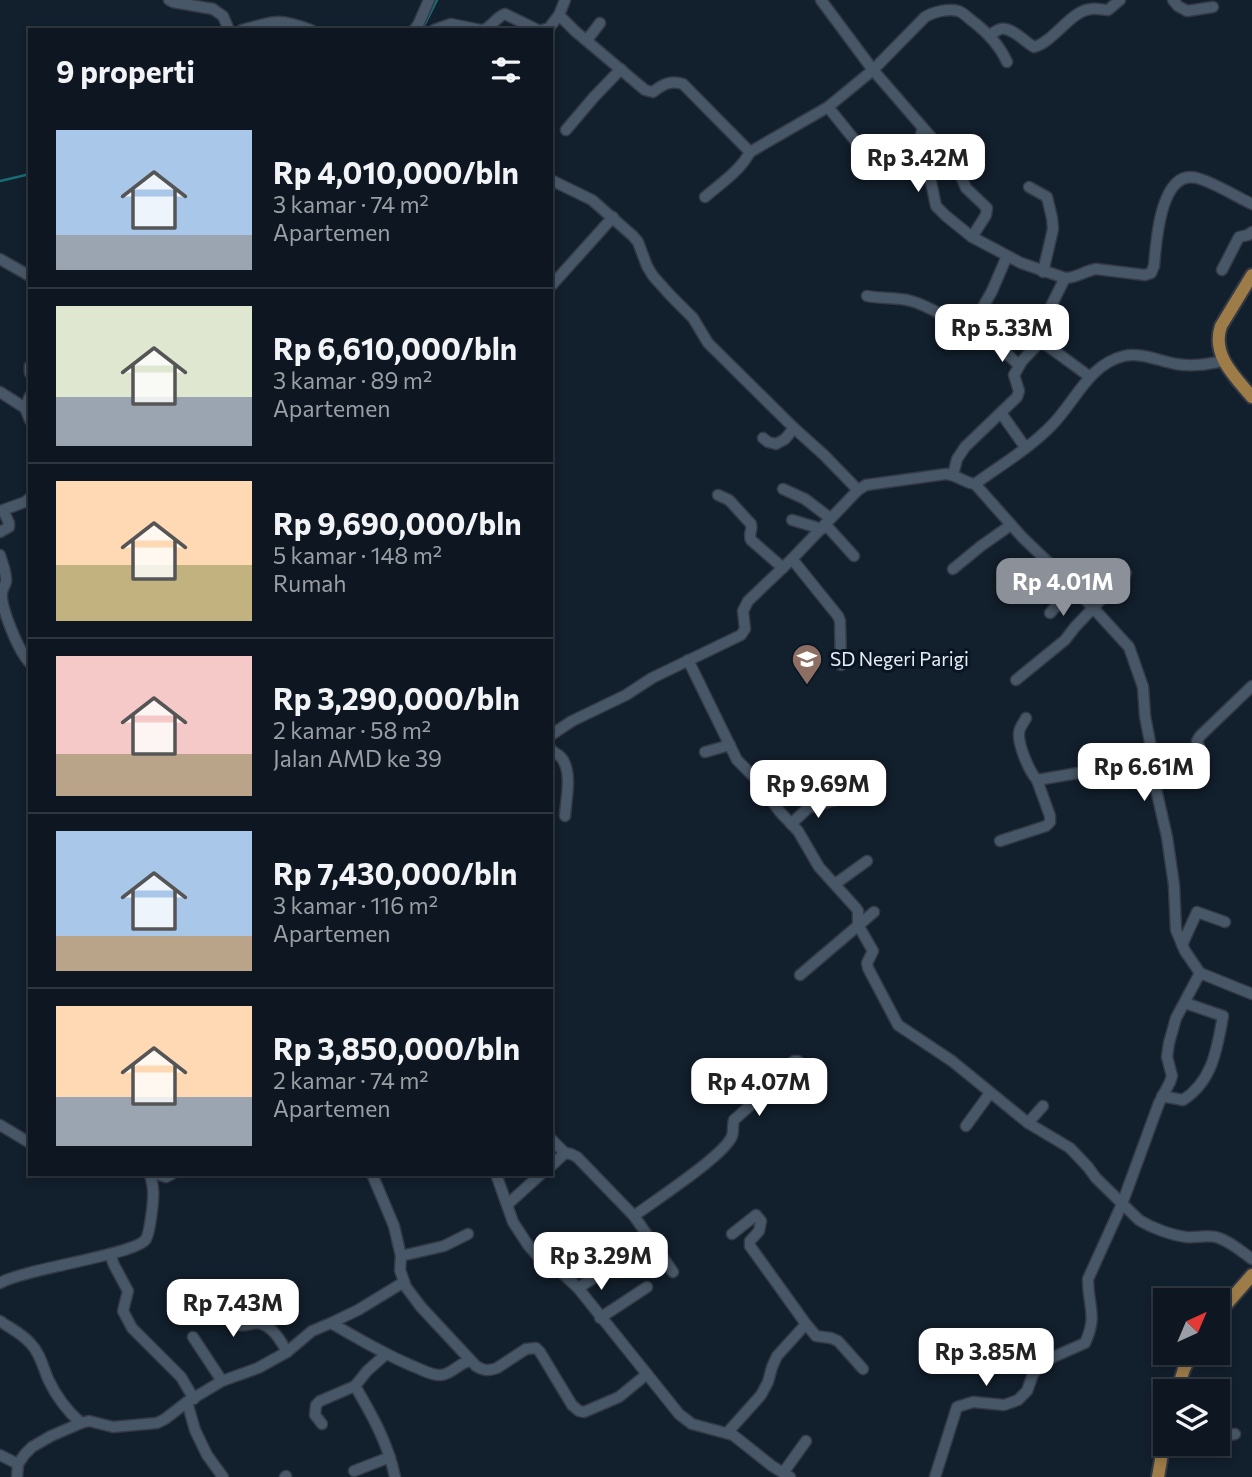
<!DOCTYPE html>
<html lang="id">
<head>
<meta charset="utf-8">
<style>
  :root { --surface:#0e1721; --page:#1c242e; --text:#f1f3f6; --muted:#9b9fa5; --line:#2e363f; --accent:#8c9099 }
  body { margin:0; font-family:Commissioner,sans-serif; background:var(--page); color:var(--text); height:100vh; display:flex; flex-direction:column; font-size:26px; white-space:nowrap }
  * { box-sizing:border-box; margin:0 }
  p { font-size:23px; color:var(--muted) }
  .icon { flex:none; width:38px; height:38px; fill:none; stroke:currentColor; stroke-width:2; stroke-linecap:round; stroke-linejoin:round }
  .map { position:relative; flex:1; overflow:hidden }
  .drawer { position:absolute; left:28px; top:28px; width:525px; height:1148px; display:flex; flex-direction:column; background:var(--surface); border-radius:0px; box-shadow:0 4px 10px #0003,0 0 0 2px var(--line) }
  .drawer>* { flex:none }
  .needle { width:46px; rotate:44deg }
  .buttons { position:absolute; left:1153px; top:1288px; display:grid; gap:14px }
  .buttons a { display:grid; place-items:center; width:77px; height:77px; border-radius:0px; background:var(--surface); box-shadow:0 4px 10px #0003,0 0 0 2px var(--line); font-size:35px }
  .price { position:absolute; translate:-50% -60px; padding:0 16px; border-radius:14px; background:#fff; color:#222; font-size:23px; line-height:46px; filter:drop-shadow(0 2px 4px #0008) }
  .price::after { content:''; position:absolute; left:50%; top:42px; width:21px; height:16px; margin-left:-10px; background:inherit; clip-path:polygon(0 0,100% 0,50% 100%) }
  .price.selected { background:var(--accent); color:#fff }
  ul { padding:0; list-style:none }
  li { display:flex; align-items:center; gap:21px; height:175px; padding:0 28px }
  li+li { border-top:2px solid var(--line) }
  li span { display:grid; place-items:center; flex:none; width:196px; height:140px; border-radius:0px; color:#555 }
  li>.icon { margin-inline-start:auto }
  span .icon { width:84px; height:84px; fill:#fffc; stroke-width:1 }
  li b { font-size:30px }
  h2 { display:flex; justify-content:space-between; align-items:center; height:84px; padding:0 28px; font-size:30px }
  .map>svg:first-child { display:block }
</style>
</head>
<body>
<div class="map">
<svg width="1252" height="1477" viewBox="0 0 1252 1477">
  <rect width="100%" height="100%" fill="#121f2c"/>
  <g fill="none" stroke-linecap="round" stroke-linejoin="round">
    <g stroke="#196c76" stroke-width="2.5">
      <polyline points="263,30 272,27 292,30"/>
      <polyline points="422,30 437,0"/>
      <polyline points="0,181 30,174"/>
    </g>
    <g stroke="#333a46" stroke-width="13">
      <g id="minor">
        <polyline points="169,0 173,2 213,9 223,16 229,30"/>
        <polyline points="821,0 873,70 957,167 966,188 987,208 986,215 972,237 1021,263 1065,278 1049,310 1041,341 1090,377"/>
        <polyline points="1173,0 1178,6 1187,11 1213,7"/>
        <polyline points="559,15 565,0"/>
        <path d="M242 30C275 21 278 18 311 30"/>
        <polyline points="414,30 418,25 429,0"/>
        <polyline points="434,30 451,24 481,30"/>
        <path d="M483 30C492 27 496 17 505 14L538 30"/>
        <path d="M542 30 549 28 559 15 575 31 645 90 653 92C663 84 671 80 683 84L750 152 828 107 873 70 925 17C933 12 949 8 958 11 963 12 967 17 971 20 987 32 999 44 1007 62"/>
        <path d="M990 35C991 34 999 29 1001 29 1012 27 1025 42 1034 47 1055 41 1070 11 1091 9 1097 8 1103 10 1108 10L1120 0"/>
        <polyline points="587,40 600,23"/>
        <polyline points="828,107 878,169"/>
        <polyline points="923,128 919,142 919,150 931,182 936,206 946,216 972,237"/>
        <polyline points="566,130 594,97 621,69"/>
        <polyline points="551,180 592,200 633,236 638,242 647,266 653,276 671,296 693,318 708,343 794,428 824,455 858,490"/>
        <polyline points="1029,187 1047,197 1052,218 1053,229 1043,272"/>
        <path d="M705 197C721 183 740 171 750 152"/>
        <polyline points="0,259 28,275"/>
        <polyline points="1222,270 1239,237 1248,235 1252,232"/>
        <path d="M1065 278C1077 278 1084 271 1096 269L1145 275 1151 273 1154 266C1156 244 1160 168 1197 178 1213 182 1237 197 1252 204"/>
        <polyline points="551,286 613,217"/>
        <path d="M867 296C882 299 897 297 911 301 923 304 935 311 946 317 954 321 963 324 971 328 990 338 1004 351 1019 365"/>
        <polyline points="971,328 992,291 1007,256"/>
        <polyline points="30,366 30,373"/>
        <polyline points="0,392 25,408"/>
        <polyline points="30,396 25,408 30,420"/>
        <polyline points="1001,413 1025,447"/>
        <polyline points="763,438 768,442 776,444 785,439 794,428"/>
        <polyline points="953,475 957,459 965,447 1017,397 1019,391 1014,375 1022,361 1041,341"/>
        <polyline points="783,489 805,499 830,518"/>
        <path d="M718 495 729 500 751 524C753 530 748 534 751 540L783 568"/>
        <polyline points="792,520 822,529"/>
        <polyline points="825,524 854,556"/>
        <polyline points="0,532 9,527 9,523 3,510 25,502 30,498"/>
        <path d="M0 555C2 563 7 573 6 582 5 585 3 588 2 592 0 607 19 652 30 663"/>
        <polyline points="792,559 838,616 840,621 841,665"/>
        <polyline points="953,569 981,546 1011,525"/>
        <polyline points="1050,613 1074,587"/>
        <path d="M688 660 737 760 755 778 780 812 798 831 819 867 856 908 858 911V925L873 951 867 963 868 968 898 1025 952 1061 1028 1123 1070 1148 1088 1167 1096 1178 1139 1220C1152 1228 1171 1235 1186 1237 1197 1238 1208 1234 1219 1238 1231 1242 1242 1252 1252 1259"/>
        <polyline points="1016,680 1065,640 1075,627 1126,573"/>
        <path d="M1026 718C1024 722 1019 728 1019 733 1018 745 1029 771 1037 780"/>
        <path d="M551 735 572 721 626 695 652 678 741 635 745 629 743 611 748 601 792 559 858 490 866 485 946 474C957 475 965 483 975 484 1001 465 1030 448 1052 425 1075 402 1089 364 1124 356 1141 352 1159 361 1176 364 1193 367 1208 364 1224 361"/>
        <path d="M551 749C555 755 559 753 563 760 572 775 566 799 565 816"/>
        <polyline points="705,752 730,745"/>
        <polyline points="1157,779 1197,756 1200,750 1197,741 1200,736 1252,686"/>
        <polyline points="791,824 808,808 835,800"/>
        <polyline points="1000,841 1046,826 1050,822 1050,816 1037,780 1154,760"/>
        <polyline points="835,884 867,861"/>
        <polyline points="1182,945 1197,912 1225,922"/>
        <polyline points="1200,973 1252,994"/>
        <polyline points="800,975 874,912"/>
        <path d="M1162 1096 1183 1100C1213 1081 1217 1048 1223 1016L1185 1003"/>
        <polyline points="1028,1123 1043,1106"/>
        <polyline points="0,1125 30,1143"/>
        <polyline points="966,1126 990,1093"/>
        <polyline points="551,1139 565,1153"/>
        <path d="M551 1166 565 1153 571 1154 577 1157 634 1216C654 1201 724 1156 732 1136 734 1130 732 1125 734 1120L764 1093 794 1061H798"/>
        <polyline points="157,1174 166,1177 172,1174"/>
        <path d="M372 1174 394 1226 401 1256 400 1270 406 1287 421 1307 476 1366C484 1371 489 1371 497 1368L526 1349 536 1348 540 1352 572 1405 579 1411 584 1412 619 1397 647 1374"/>
        <polyline points="496,1174 513,1222 528,1245 541,1260 560,1271 578,1288 679,1414 692,1424 733,1435 772,1466 790,1477"/>
        <polyline points="508,1204 541,1174"/>
        <polyline points="634,1216 673,1272"/>
        <polyline points="110,1254 114,1265 128,1291 123,1311 132,1328 181,1377 194,1399"/>
        <polyline points="401,1256 444,1246 468,1234"/>
        <path d="M0 1283C26 1268 136 1255 146 1239 150 1232 154 1199 153 1190 153 1185 151 1179 150 1174"/>
        <polyline points="578,1288 608,1269"/>
        <path d="M225 1308 240 1325C246 1326 252 1323 258 1323 272 1325 281 1341 287 1352"/>
        <polyline points="600,1318 647,1287"/>
        <path d="M0 1321C10 1328 23 1334 31 1344 40 1353 43 1367 48 1379 56 1396 67 1411 81 1423"/>
        <polyline points="331,1323 358,1310 404,1282"/>
        <polyline points="806,1324 816,1336 831,1338 838,1341 863,1369"/>
        <polyline points="193,1337 222,1381"/>
        <path d="M355 1386C372 1415 388 1443 395 1477"/>
        <polyline points="187,1402 195,1430 207,1455 223,1477"/>
        <polyline points="322,1424 315,1415 316,1405 320,1401 355,1386 367,1371 385,1355"/>
        <polyline points="727,1433 761,1395 768,1382 772,1367 777,1356 806,1324 750,1246 750,1241 759,1231 761,1221 756,1215 732,1234"/>
        <polyline points="1218,1437 1235,1434"/>
        <polyline points="0,1455 18,1464"/>
        <polyline points="354,1471 390,1457"/>
        <polyline points="783,1473 806,1441"/>
        <path d="M17 1477 18 1464 25 1454 32 1447 51 1436 81 1423 89 1421 113 1427 157 1423 165 1419 187 1402 222 1381 258 1368 287 1352 312 1331 331 1323C359 1339 385 1355 415 1367 423 1370 432 1376 441 1375 453 1374 459 1362 471 1361"/>
        <polyline points="285,1477 286,1476"/>
        <path d="M935 1477 957 1407 973 1402 1004 1405 1018 1400 1027 1391 1033 1374 1042 1362 1085 1343C1098 1315 1088 1307 1088 1279L1122 1204 1159 1103 1170 1082 1172 1076 1167 1057 1169 1043 1176 1018 1200 973 1185 951 1176 930 1174 885 1167 837 1156 789 1157 779 1145 716 1143 687 1129 647 1073 586 1022 537 975 484"/>
      </g>
    </g>
    <g stroke="#333a46" stroke-width="16">
      <g id="major">
        <path d="M1252 275 1221 326C1211 355 1235 377 1252 397"/>
        <polyline points="1218,1314 1252,1275"/>
        <polyline points="1177,1391 1184,1369 1192,1353"/>
        <polyline points="1158,1477 1166,1430"/>
      </g>
    </g>
    <use href="#minor" stroke="#485767" stroke-width="10"/>
    <use href="#major" stroke="#9e7c48" stroke-width="12"/>
  </g>
  <defs>
    <g id="school-pin" transform="scale(1.575)"><path d="M0 17L-7.5 6A9.5 9.5 0 1 1 7.5 6Z" fill="#8d6e63" stroke="#091522"/><path d="M0-5L7-2L0 1L-7-2ZM-4 1L0 2.5L4 1V4Q0 6-4 4Z" fill="#fff"/></g>
  </defs>
  <g fill-rule="evenodd">
    <use href="#school-pin" x="807" y="659"/>
  </g>
  <g text-anchor="middle" stroke-width="6" stroke-linejoin="round" paint-order="stroke">
    <g font-size="19" fill="#e4edf6" stroke="#091522" text-anchor="start">
      <text x="830" y="666">SD Negeri Parigi</text>
    </g>
  </g>
</svg>
<div class="buttons">
<a><svg class="needle" viewBox="-14 -14 28 28"><path d="M0-13l5 13h-10z" fill="#e53935"/><path d="M0 13l5-13h-10z" fill="#9b9fa5"/></svg></a>
<a><svg class="icon" aria-label="layers" viewBox="0 0 24 24"><path d="M12 4l9 5-9 5-9-5zM3 14l9 5 9-5"/></svg></a>
</div>
<b class="price" style="left:918px;top:194px">Rp 3.42M</b>
<b class="price" style="left:1002px;top:364px">Rp 5.33M</b>
<b class="price selected" style="left:1063px;top:618px">Rp 4.01M</b>
<b class="price" style="left:1144px;top:803px">Rp 6.61M</b>
<b class="price" style="left:818px;top:820px">Rp 9.69M</b>
<b class="price" style="left:759px;top:1118px">Rp 4.07M</b>
<b class="price" style="left:601px;top:1292px">Rp 3.29M</b>
<b class="price" style="left:233px;top:1339px">Rp 7.43M</b>
<b class="price" style="left:986px;top:1388px">Rp 3.85M</b>
<section class="drawer">
<h2>9 properti<svg class="icon" aria-label="filters" viewBox="0 0 24 24"><path d="M4 7h16M4 17h16"/><circle cx="9" cy="7" r="2"/><circle cx="15" cy="17" r="2"/></svg></h2>
<ul>
<li><span style="background:linear-gradient(#a9c7e8 75%,#9aa5b1 0)"><svg class="icon" aria-label="home" viewBox="0 0 24 24"><path d="M3 11l9-7 9 7M6 9v11h12V9"/></svg></span><div><b>Rp 4,010,000/bln</b><p>3 kamar · 74 m²</p><p>Apartemen</p></div></li>
<li><span style="background:linear-gradient(#dfe7d0 65%,#9aa5b1 0)"><svg class="icon" aria-label="home" viewBox="0 0 24 24"><path d="M3 11l9-7 9 7M6 9v11h12V9"/></svg></span><div><b>Rp 6,610,000/bln</b><p>3 kamar · 89 m²</p><p>Apartemen</p></div></li>
<li><span style="background:linear-gradient(#ffd9b3 60%,#c2b280 0)"><svg class="icon" aria-label="home" viewBox="0 0 24 24"><path d="M3 11l9-7 9 7M6 9v11h12V9"/></svg></span><div><b>Rp 9,690,000/bln</b><p>5 kamar · 148 m²</p><p>Rumah</p></div></li>
<li><span style="background:linear-gradient(#f6c9c9 70%,#b9a48a 0)"><svg class="icon" aria-label="home" viewBox="0 0 24 24"><path d="M3 11l9-7 9 7M6 9v11h12V9"/></svg></span><div><b>Rp 3,290,000/bln</b><p>2 kamar · 58 m²</p><p>Jalan AMD ke 39</p></div></li>
<li><span style="background:linear-gradient(#a9c7e8 75%,#b9a48a 0)"><svg class="icon" aria-label="home" viewBox="0 0 24 24"><path d="M3 11l9-7 9 7M6 9v11h12V9"/></svg></span><div><b>Rp 7,430,000/bln</b><p>3 kamar · 116 m²</p><p>Apartemen</p></div></li>
<li><span style="background:linear-gradient(#ffd9b3 65%,#9aa5b1 0)"><svg class="icon" aria-label="home" viewBox="0 0 24 24"><path d="M3 11l9-7 9 7M6 9v11h12V9"/></svg></span><div><b>Rp 3,850,000/bln</b><p>2 kamar · 74 m²</p><p>Apartemen</p></div></li>
</ul>
</section>
</div>
</body>
</html>
